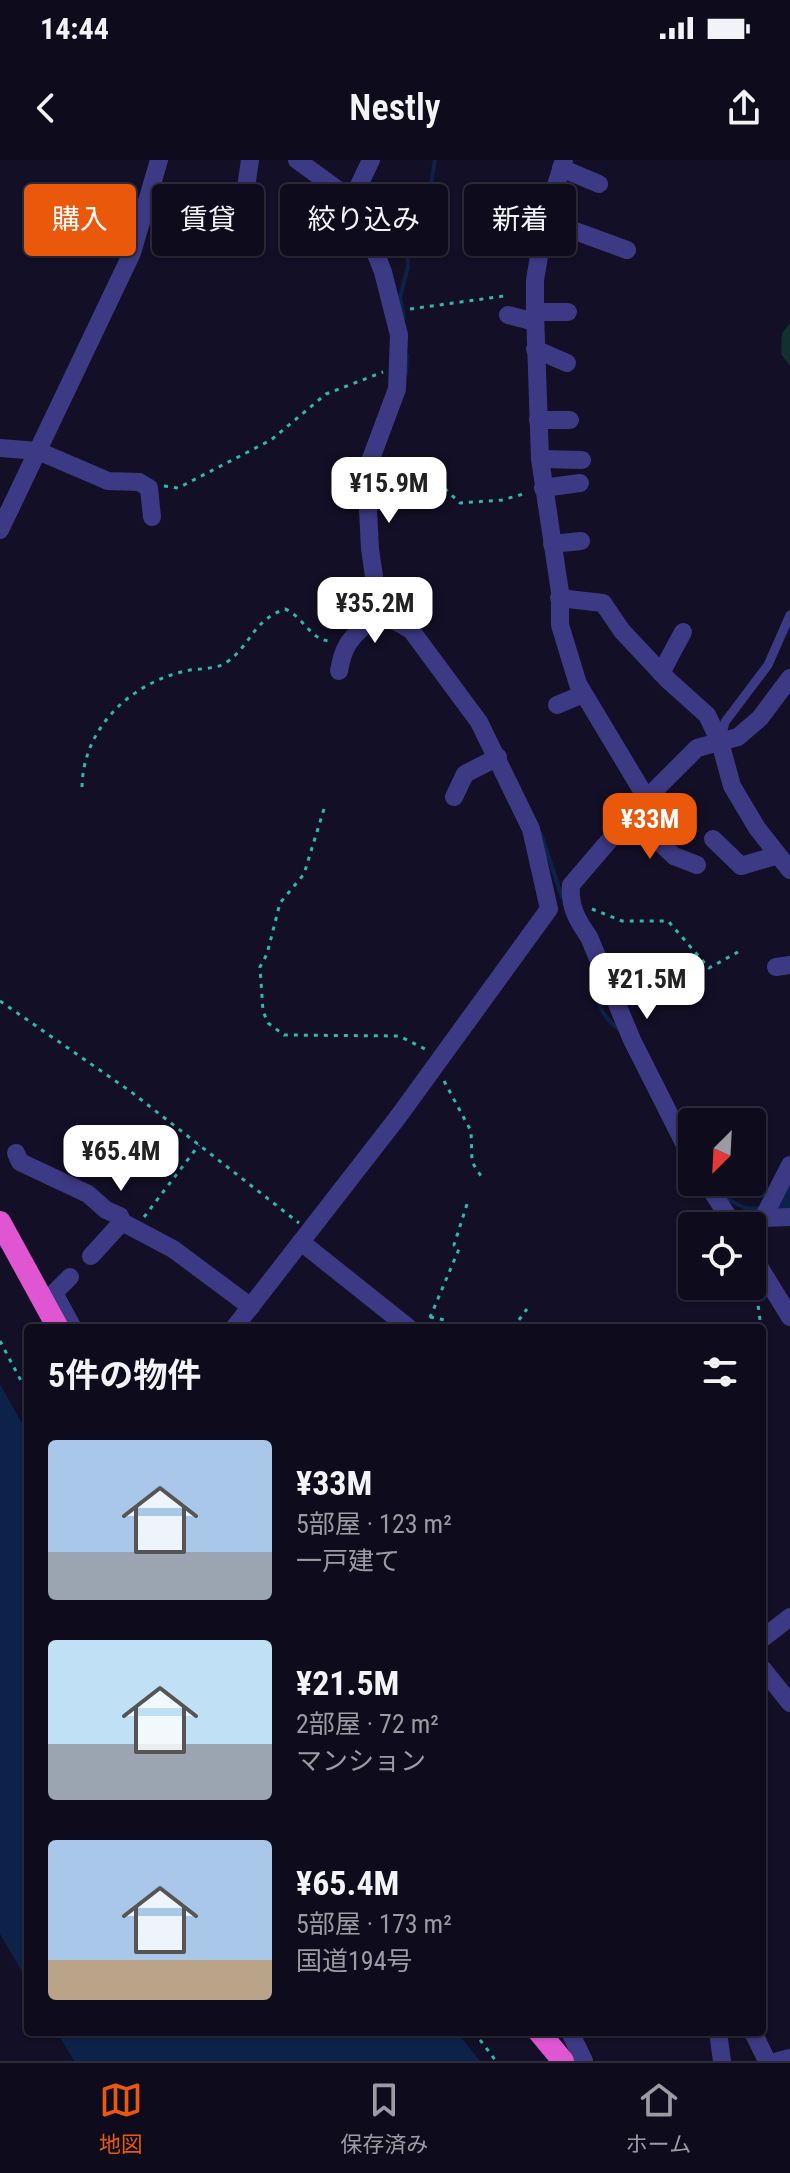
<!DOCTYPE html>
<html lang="ja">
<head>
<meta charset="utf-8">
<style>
  :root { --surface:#0e0b1c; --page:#1c1929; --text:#f1f3f6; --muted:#9b9ba3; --line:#2e2b3b; --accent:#ea580c }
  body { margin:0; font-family:"Roboto Condensed","Noto Sans JP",sans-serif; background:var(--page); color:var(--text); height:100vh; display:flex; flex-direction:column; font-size:30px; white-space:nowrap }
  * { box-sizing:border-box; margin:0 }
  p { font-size:26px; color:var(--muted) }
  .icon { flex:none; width:44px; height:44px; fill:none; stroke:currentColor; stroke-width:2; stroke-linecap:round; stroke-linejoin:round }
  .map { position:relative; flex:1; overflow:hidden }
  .panel { position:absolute; left:24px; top:1164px; width:742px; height:712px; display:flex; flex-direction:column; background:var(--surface); border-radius:8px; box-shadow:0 2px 6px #0004,0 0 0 2px var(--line) }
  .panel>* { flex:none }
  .guide { position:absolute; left:24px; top:24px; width:742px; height:72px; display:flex; gap:16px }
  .needle { width:52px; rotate:204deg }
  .fabs { position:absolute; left:678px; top:948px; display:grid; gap:16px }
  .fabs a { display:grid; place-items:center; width:88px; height:88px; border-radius:8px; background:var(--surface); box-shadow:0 2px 6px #0004,0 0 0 2px var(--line); font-size:40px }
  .price { position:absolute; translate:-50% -68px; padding:0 18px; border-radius:16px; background:#fff; color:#222; font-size:26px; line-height:52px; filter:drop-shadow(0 2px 4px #0008) }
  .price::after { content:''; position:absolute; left:50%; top:48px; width:24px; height:18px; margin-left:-12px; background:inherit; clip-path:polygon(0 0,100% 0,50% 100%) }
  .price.selected { background:var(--accent); color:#fff }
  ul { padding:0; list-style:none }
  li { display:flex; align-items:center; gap:24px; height:200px; padding:0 24px }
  li span { display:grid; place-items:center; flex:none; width:224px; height:160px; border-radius:8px; color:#555 }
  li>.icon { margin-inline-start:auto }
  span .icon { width:96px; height:96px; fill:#fffc; stroke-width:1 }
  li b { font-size:34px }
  h2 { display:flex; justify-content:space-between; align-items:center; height:96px; padding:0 24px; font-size:34px }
  .tag { padding:0 28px; border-radius:8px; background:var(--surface); box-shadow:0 2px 6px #0004,0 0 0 2px var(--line); font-size:28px; line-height:72px }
  .tag.selected { background:var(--accent); color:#fff }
  .status { display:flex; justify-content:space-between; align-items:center; height:56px; padding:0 40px; background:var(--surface); direction:ltr }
  .status svg { height:22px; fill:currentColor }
  header { display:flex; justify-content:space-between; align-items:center; height:104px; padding:0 24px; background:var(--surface); font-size:36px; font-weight:600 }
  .tab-bar { display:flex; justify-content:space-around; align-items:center; height:112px; border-top:2px solid var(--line); background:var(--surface); font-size:22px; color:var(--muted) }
  .tab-bar a { display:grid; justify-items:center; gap:4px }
  .tab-bar .selected { color:var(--accent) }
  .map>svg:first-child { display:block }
</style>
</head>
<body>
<div class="status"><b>14:44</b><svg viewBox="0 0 49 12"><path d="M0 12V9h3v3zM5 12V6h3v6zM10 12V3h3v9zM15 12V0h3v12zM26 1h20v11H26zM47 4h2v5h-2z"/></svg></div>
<header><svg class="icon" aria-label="back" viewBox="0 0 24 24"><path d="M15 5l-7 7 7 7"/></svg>Nestly<svg class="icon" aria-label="share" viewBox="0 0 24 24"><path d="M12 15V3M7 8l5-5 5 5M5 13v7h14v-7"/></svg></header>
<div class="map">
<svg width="790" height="1901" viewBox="0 0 790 1901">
  <rect width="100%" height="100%" fill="#130f26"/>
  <polygon fill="#12302f" points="790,163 790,206 781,194 782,173"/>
  <g fill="#0c2248">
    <polygon points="0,1224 28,1274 28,1822 0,1774"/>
    <polygon points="57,1872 457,1872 480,1901 74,1901"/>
  </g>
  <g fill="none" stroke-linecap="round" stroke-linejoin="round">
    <g stroke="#0c2248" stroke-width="4">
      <polyline points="404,158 400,137 408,107 407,76 430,29 435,0"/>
      <polyline points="406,214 407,195"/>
      <polyline points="541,674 562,737"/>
      <path d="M592 803C594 829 596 854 619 869"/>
      <polyline points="727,1039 745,1048 760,1049"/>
    </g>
    <polyline stroke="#0c2248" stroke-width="26" points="782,1049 790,1031"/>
    <g stroke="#2fb8b0" stroke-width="3" stroke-dasharray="4 6" stroke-linecap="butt">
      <polyline points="410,149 504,136"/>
      <polyline points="164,326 178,328 271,280 326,234 383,212"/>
      <polyline points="383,345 397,341 428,321 442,326 460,343 502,340 527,333"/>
      <path d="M82 627C83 569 129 524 185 511 198 508 216 510 227 502 252 484 252 461 285 449 304 457 311 482 332 481"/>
      <polyline points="324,649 304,714 280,743 267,794 260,807 263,851 268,863 284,875 399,876 429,891"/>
      <polyline points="592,749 622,761 668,761 709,808 738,792"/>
      <polyline points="0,841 130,931 299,1063"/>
      <polyline points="444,921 471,971 472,1002 481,1016"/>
      <polyline points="144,1057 199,985"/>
      <polyline points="757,1136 761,1168"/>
      <polyline points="430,1157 445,1160"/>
      <polyline points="426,1167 459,1089 454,1085 468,1041"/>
      <polyline points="513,1168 527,1149"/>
      <polyline points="762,1176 766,1206 762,1215"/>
      <polyline points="0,1181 28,1234"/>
      <polyline points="762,1225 762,1236"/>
      <polyline points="474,1872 496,1901"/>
    </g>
    <polyline stroke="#3d3a85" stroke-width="9" points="721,579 725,562 768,505 790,455"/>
    <g stroke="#3d3a85" stroke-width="18">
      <polyline points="564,0 545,60 535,120 535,152 540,299 560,432 560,465 578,524 647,639"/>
      <polyline points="561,8 599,24"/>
      <polyline points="245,35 250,0"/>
      <polyline points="352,40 371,0"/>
      <polyline points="545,60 627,90"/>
      <polyline points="535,152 568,152"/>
      <polyline points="508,155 535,162"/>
      <polyline points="535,189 567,203"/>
      <polyline points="538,260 570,260"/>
      <polyline points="0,288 38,291 108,321 139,322 149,328 152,357"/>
      <polyline points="540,299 582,300"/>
      <polyline points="543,328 580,323"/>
      <polyline points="0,370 132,93 159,0"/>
      <polyline points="552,384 581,381"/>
      <polyline points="559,438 603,443 622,471 668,520 707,555 720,582 732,626 757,668 790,710"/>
      <path d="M339 511C346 471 360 477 381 446"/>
      <polyline points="661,513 683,472"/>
      <polyline points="557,545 583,534"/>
      <polyline points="454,637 465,614 498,597"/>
      <polyline points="631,655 674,696 697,705"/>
      <polyline points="713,679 741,706 778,695"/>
      <polyline points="776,807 790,805"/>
      <polyline points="16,993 20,1002 88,1034 106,1050 120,1056 122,1062 91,1096"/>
      <path d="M692 999 632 880 589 777C577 760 569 746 571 725L637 648 697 588 738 577 760 558 790 518"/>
      <polyline points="706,1022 734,1066"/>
      <polyline points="763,1058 790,1005"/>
      <polyline points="122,1062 173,1089 251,1147"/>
      <polyline points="748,1066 763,1058 790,1057"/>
      <polyline points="301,1082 409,1168"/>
      <polyline points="752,1095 790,1157"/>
      <polyline points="70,1117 54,1133 73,1168"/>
      <polyline points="234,1168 398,957 549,749 531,669 479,562 411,470 393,460 377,437 370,389 366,312 397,229 399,175 383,112 356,43 297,0"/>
      <polyline points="762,1479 790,1457"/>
      <polyline points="762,1508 790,1543"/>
      <polyline points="570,1872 584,1901"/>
      <polyline points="718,1872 722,1901"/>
      <polyline points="753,1872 767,1901"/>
      <polyline points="778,1901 790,1898"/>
    </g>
    <g stroke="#e055d1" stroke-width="22">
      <polyline points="0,1062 58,1168"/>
      <polyline points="539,1872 563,1901"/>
    </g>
  </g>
</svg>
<div class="fabs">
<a><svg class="needle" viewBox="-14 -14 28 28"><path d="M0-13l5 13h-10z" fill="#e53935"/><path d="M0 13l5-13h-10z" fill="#9b9ba3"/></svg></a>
<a><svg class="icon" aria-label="locate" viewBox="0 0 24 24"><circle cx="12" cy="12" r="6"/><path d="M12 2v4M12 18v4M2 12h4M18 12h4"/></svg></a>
</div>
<b class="price" style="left:389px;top:365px">¥15.9M</b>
<b class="price" style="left:375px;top:485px">¥35.2M</b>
<b class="price selected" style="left:650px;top:701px">¥33M</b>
<b class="price" style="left:647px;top:861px">¥21.5M</b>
<b class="price" style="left:121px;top:1033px">¥65.4M</b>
<div class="guide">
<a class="tag selected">購入</a>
<a class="tag">賃貸</a>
<a class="tag">絞り込み</a>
<a class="tag">新着</a>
</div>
<section class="panel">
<h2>5件の物件<svg class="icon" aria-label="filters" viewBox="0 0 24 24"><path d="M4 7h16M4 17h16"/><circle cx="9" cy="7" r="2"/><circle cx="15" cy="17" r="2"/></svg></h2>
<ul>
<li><span style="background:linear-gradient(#a9c7e8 70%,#9aa5b1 0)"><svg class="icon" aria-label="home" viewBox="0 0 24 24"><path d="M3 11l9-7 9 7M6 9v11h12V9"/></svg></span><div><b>¥33M</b><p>5部屋 · 123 m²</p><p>一戸建て</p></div></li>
<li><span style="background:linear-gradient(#bfe0f5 65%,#9aa5b1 0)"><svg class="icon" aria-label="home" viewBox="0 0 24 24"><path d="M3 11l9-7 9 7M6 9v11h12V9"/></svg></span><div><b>¥21.5M</b><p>2部屋 · 72 m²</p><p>マンション</p></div></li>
<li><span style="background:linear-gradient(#a9c7e8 75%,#b9a48a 0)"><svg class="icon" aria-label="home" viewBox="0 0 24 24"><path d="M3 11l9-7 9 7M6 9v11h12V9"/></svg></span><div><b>¥65.4M</b><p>5部屋 · 173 m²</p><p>国道194号</p></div></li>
</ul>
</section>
</div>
<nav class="tab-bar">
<a class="selected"><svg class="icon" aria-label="map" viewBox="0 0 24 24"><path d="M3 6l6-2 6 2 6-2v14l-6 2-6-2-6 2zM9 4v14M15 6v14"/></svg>地図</a>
<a><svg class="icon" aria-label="saved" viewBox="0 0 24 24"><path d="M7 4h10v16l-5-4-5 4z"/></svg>保存済み</a>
<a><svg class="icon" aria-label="home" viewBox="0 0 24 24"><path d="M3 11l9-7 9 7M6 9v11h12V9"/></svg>ホーム</a>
</nav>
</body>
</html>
